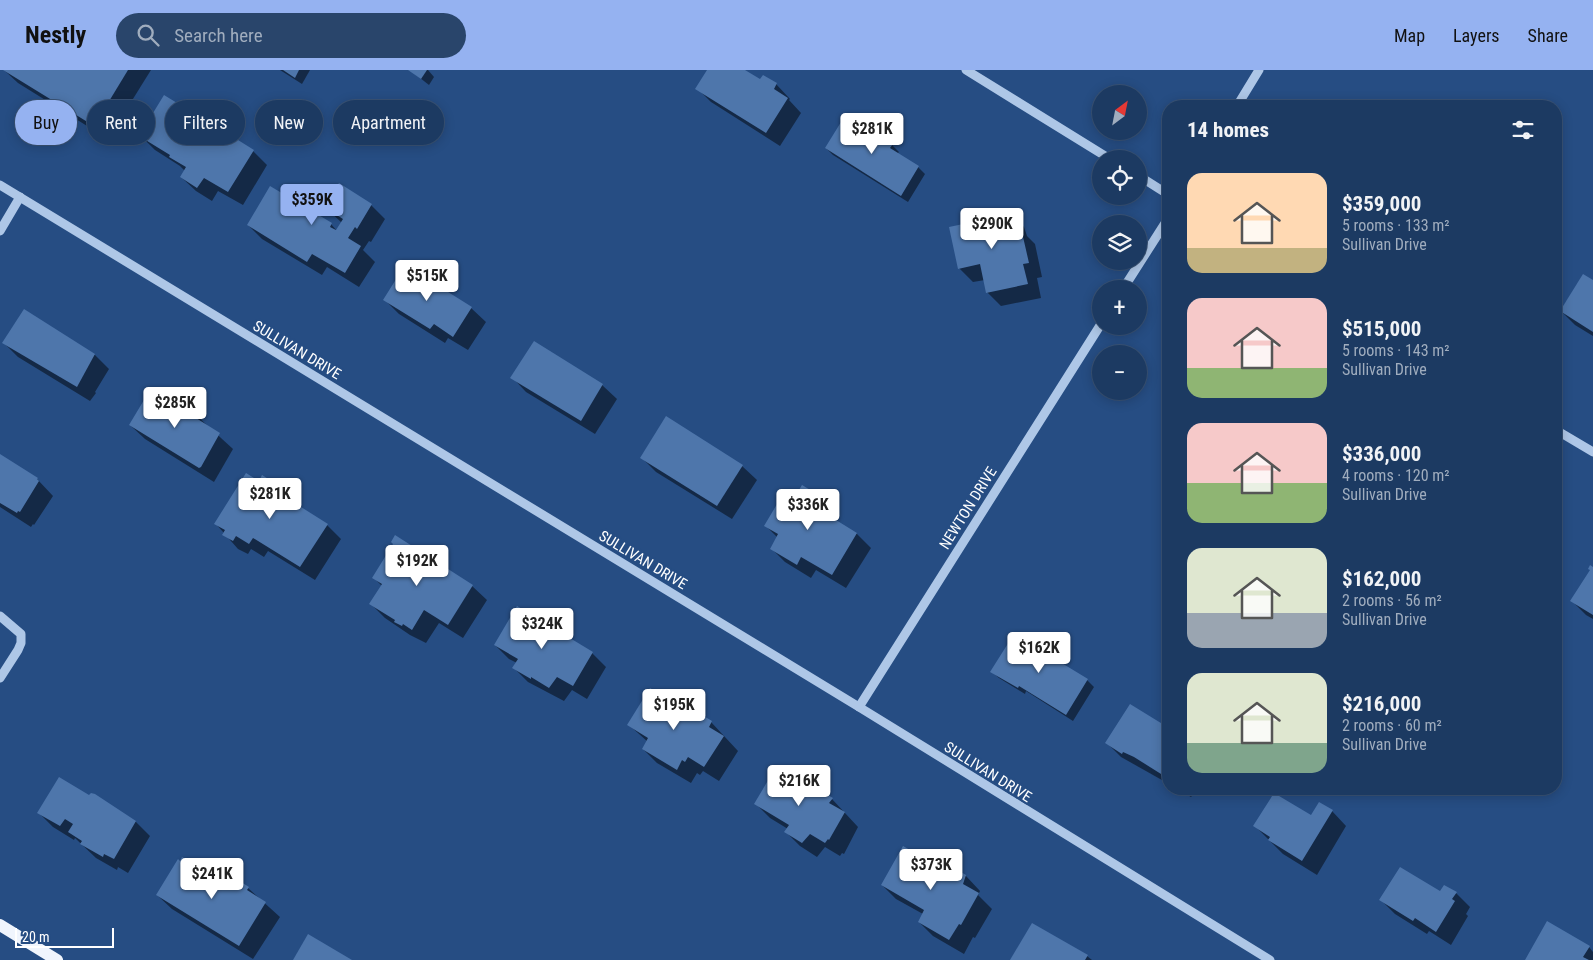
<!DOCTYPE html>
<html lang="en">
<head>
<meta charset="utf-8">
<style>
  :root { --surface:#1c3a62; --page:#29456b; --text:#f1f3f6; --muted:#a0adbe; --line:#3a5477; --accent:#95b2f1 }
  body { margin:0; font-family:"Roboto Condensed",sans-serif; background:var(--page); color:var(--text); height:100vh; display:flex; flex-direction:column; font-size:19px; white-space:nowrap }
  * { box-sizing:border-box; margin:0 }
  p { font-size:16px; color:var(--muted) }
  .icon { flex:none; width:28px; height:28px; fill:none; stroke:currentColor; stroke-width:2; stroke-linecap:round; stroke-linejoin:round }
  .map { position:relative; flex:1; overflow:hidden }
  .details { position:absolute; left:1162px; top:30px; width:400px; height:695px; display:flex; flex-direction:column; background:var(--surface); border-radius:20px; box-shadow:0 2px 12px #0003,0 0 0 1px var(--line) }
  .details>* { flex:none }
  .top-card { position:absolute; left:15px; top:30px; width:475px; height:45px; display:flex; gap:10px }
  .needle { width:32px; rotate:32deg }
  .controls { position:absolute; left:1092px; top:15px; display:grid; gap:10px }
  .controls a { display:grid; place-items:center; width:55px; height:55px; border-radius:50%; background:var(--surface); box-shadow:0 2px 12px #0003,0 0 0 1px var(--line); font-size:25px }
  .scale { position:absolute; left:15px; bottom:12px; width:99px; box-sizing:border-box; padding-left:5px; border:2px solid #fff; border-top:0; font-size:14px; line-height:18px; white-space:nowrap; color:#fff; -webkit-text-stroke:4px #264d83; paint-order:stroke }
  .price { position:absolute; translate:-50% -42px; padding:0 11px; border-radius:5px; background:#fff; color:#222; font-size:16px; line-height:32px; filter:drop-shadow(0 1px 2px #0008) }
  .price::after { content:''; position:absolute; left:50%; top:30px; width:15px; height:11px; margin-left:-8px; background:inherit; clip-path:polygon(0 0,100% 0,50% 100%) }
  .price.on { background:var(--accent); color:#111 }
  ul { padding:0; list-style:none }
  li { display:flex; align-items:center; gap:15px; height:125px; padding:0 25px }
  li span { display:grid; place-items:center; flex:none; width:140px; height:100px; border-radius:15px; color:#555 }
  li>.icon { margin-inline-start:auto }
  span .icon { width:60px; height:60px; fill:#fffc; stroke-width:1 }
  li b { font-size:21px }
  h2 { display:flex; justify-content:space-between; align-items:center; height:60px; padding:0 25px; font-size:21px }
  .tag { padding:0 18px; border-radius:22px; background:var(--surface); box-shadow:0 2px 12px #0003,0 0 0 1px var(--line); font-size:18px; line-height:45px }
  .tag.on { background:var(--accent); color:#111 }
  header { display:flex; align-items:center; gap:30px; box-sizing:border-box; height:70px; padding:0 25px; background:var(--accent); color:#111 }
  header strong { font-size:24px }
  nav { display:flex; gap:28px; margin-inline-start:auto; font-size:18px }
  .search { width:350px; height:45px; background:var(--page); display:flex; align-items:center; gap:12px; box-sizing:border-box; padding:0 18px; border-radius:28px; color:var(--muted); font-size:19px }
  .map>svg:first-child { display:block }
</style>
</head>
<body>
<header>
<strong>Nestly</strong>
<div class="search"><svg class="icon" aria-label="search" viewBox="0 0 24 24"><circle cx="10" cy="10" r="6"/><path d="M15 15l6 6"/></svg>Search here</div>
<nav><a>Map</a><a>Layers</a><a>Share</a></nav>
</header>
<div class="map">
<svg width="1593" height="890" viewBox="0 0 1593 890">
  <rect width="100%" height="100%" fill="#264d83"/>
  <g fill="#0007">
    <polygon points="4,0 151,0 108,69 18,13"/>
    <polygon points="280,0 310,0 302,14"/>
    <polygon points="410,0 428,0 434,7 429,15"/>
    <polygon points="708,0 743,0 760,11 776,14 790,29 789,30 801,43 780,76 711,32 697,18"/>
    <polygon points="202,47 213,56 253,81 267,95 243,135 218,121 212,131 196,121 181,107 185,101 180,96 155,80 141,66"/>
    <polygon points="892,75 899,82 897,84 918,97 925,104 908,132 833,85 826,78"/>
    <polygon points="371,135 385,149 371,172 369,171 363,180 375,192 359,217 327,197 322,205 262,169 248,155 331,154 337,161 342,153 325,137"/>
    <polygon points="1010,142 1024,157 1027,166 1035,174 1042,207 1037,208 1041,228 1001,236 987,222 985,210 973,212 959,198 970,154"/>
    <polygon points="1593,211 1593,266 1575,255 1561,241"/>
    <polygon points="385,230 471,238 486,252 468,280 448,268 445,273 399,244"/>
    <polygon points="4,273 95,285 109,299 95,322 96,323 90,331 18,287"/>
    <polygon points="512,307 602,315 617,329 595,364 526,322"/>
    <polygon points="197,346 233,379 214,412 145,369 130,355"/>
    <polygon points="0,386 37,409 53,426 34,455 33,454 31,457 0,437"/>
    <polygon points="642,388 742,396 757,410 732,449 656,402"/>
    <polygon points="259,412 277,416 291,430 290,432 327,455 341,469 315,510 268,481 264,487 251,479 248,484 238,479 216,454"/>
    <polygon points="796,427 821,428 835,442 831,448 857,464 871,478 846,518 816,500 811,508 785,492 771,478 778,468 765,455"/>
    <polygon points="396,467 472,516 487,530 463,568 439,553 426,573 410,565 385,548 371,534 382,516 374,508 395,474"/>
    <polygon points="1593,499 1593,549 1586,545 1572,531"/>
    <polygon points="495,575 592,583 606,597 587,629 572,620 564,631 528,612 514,598 517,593 509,589"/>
    <polygon points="992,602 1087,610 1094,617 1073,651 1026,621 1025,624 999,608"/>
    <polygon points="675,635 711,652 738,681 719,711 703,701 700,705 697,703 691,713 657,693 643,679 648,672 629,655"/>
    <polygon points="1169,660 1169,714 1121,687 1107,673"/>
    <polygon points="1177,719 1198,719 1191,727"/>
    <polygon points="820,725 832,729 858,757 844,784 842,783 840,786 825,777 817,787 800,776 786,762 788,759 770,748 756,734"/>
    <polygon points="94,726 136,752 150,766 128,803 118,797 117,800 96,788 75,768 74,770 53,757 39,743"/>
    <polygon points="1332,741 1346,756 1317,805 1283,784 1255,756 1311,747"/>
    <polygon points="193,795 198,800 248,818 280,847 253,889 172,839 157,825"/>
    <polygon points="951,798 966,806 980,821 978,825 992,839 975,868 973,867 964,884 933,866 919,852 923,844 896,829 882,815 948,803"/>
    <polygon points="1440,823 1456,823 1470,837 1466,844 1468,846 1451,875 1429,861 1427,864 1395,844 1381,830"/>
    <polygon points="1589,877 1593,882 1593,890 1526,890"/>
    <polygon points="1087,886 1092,890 1012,890"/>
  </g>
  <g fill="#4e76ab">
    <polygon points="3,0 128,0 94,56"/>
    <polygon points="283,0 299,0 295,8"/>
    <polygon points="408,0 427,0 421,9"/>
    <polygon points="707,0 745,0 760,9 763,5 777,13 774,19 788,28 766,63 695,19"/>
    <polygon points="164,25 200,47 201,45 207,49 206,50 254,80 228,122 204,108 197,118 180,107 186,97 169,87 170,85 139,66"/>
    <polygon points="846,44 893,74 890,78 919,96 901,126 825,78"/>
    <polygon points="339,113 372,134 357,159 355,157 348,168 361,176 345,203 312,184 307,192 247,155 270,116 332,153 330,157 336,160 343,149 324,137"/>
    <polygon points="1011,141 1015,159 1021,158 1029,193 1023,194 1028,214 986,223 980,194 958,199 949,157 968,153 968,150"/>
    <polygon points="405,195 472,237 453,267 434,254 430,259 383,230"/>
    <polygon points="1583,204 1593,210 1593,262 1560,241"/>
    <polygon points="24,239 95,284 77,317 2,273"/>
    <polygon points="534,271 603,314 581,351 510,308"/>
    <polygon points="150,320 175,336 178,332 198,345 196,348 220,363 201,397 199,398 129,355"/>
    <polygon points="666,346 743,395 717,436 640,388"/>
    <polygon points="0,384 38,408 37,409 39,411 20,442 18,441 17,443 0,433"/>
    <polygon points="246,403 259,411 262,405 278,415 274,420 328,454 300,497 253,468 249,474 236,466 233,471 222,465 225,460 214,454"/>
    <polygon points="802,415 822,427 815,437 857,463 832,505 801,487 797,495 770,479 778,464 764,456 786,419 796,425"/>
    <polygon points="395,465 473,515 448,555 424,540 412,560 403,554 402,556 394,552 395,550 369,534 382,514 372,508 393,474 391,472"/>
    <polygon points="1590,495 1593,497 1593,545 1570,531 1590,500 1588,499"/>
    <polygon points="517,536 593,582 573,616 557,607 549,618 531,607 531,609 512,598 518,589 494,575"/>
    <polygon points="1014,564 1088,609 1066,645 1019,616 1018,618 990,602"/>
    <polygon points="650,618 675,633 677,630 712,651 709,657 724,666 704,697 688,687 685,692 682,690 677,700 642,679 648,668 627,655"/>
    <polygon points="1130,634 1169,658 1169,709 1134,687 1123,682 1122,684 1105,673"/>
    <polygon points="776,697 820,723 821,721 833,728 829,733 845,742 829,770 828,769 825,773 810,764 802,773 784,762 789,755 754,734"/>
    <polygon points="59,707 89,725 91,723 95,724 136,751 114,789 104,784 103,787 80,774 82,771 68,762 73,754 65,749 60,756 37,743"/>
    <polygon points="1274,723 1311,745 1319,732 1333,740 1302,791 1268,770 1270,767 1253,756"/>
    <polygon points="903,776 947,801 950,796 966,805 963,814 979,823 961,855 959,854 949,870 918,852 924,840 881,815"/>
    <polygon points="182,787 194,794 190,800 195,802 201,793 228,809 230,805 249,817 247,820 266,832 239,876 156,825 178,789 180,791"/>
    <polygon points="1400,797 1440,821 1444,815 1457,822 1452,829 1455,831 1436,862 1415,848 1413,851 1379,830"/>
    <polygon points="1547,851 1590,876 1583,887 1589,890 1525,890"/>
    <polygon points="1032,853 1088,885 1085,890 1010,890"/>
    <polygon points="308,864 352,890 293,890"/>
  </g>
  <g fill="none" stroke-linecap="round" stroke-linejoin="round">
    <g stroke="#aec7e7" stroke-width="9">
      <polyline points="966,0 1110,89"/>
      <polyline points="1237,36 1259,0"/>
      <polyline points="1139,106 1169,125"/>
      <polyline points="0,115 859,637 1270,890"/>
      <polyline points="0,161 20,127"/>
      <polyline points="1123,219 1169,147"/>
      <polyline points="1556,360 1593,382"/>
      <polyline points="0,546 21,564 21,573 18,580 0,608"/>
      <polyline points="859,637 1101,254"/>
    </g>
    <polyline stroke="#f0f5fd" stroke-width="12" points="0,855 57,890"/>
  </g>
  <g text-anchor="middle" stroke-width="4.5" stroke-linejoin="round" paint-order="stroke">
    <g font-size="15" fill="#fff" stroke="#264d83">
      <text transform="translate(297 280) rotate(31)" y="5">SULLIVAN DRIVE</text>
      <text transform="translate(968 438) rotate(-58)" y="5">NEWTON DRIVE</text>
      <text transform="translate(643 490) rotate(31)" y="5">SULLIVAN DRIVE</text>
      <text transform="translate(988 702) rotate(32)" y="5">SULLIVAN DRIVE</text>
    </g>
  </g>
</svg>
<div class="controls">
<a><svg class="needle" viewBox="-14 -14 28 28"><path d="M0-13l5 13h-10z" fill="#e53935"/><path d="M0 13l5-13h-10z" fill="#a0adbe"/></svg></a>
<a><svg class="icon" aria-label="locate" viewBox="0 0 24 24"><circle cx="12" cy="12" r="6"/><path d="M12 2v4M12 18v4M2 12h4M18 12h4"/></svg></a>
<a><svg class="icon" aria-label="layers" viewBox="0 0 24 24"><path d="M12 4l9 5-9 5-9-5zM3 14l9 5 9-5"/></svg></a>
<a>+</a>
<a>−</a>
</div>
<div class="scale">20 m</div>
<b class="price" style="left:872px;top:85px">$281K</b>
<b class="price on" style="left:312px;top:156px">$359K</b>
<b class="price" style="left:992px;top:180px">$290K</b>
<b class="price" style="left:427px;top:232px">$515K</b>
<b class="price" style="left:175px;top:359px">$285K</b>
<b class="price" style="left:270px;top:450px">$281K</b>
<b class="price" style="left:808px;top:461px">$336K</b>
<b class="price" style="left:417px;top:517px">$192K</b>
<b class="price" style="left:542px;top:580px">$324K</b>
<b class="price" style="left:1039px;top:604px">$162K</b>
<b class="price" style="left:674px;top:661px">$195K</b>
<b class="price" style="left:799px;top:737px">$216K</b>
<b class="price" style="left:931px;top:821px">$373K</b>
<b class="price" style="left:212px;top:830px">$241K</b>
<div class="top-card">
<a class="tag on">Buy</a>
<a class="tag">Rent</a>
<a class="tag">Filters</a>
<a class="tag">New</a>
<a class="tag">Apartment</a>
</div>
<section class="details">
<h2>14 homes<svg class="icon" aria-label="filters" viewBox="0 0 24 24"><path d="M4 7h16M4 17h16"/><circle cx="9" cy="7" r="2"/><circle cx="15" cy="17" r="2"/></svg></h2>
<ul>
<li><span style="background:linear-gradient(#ffd9b3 75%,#c2b280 0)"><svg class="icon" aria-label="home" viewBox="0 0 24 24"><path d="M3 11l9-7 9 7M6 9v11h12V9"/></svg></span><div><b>$359,000</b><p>5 rooms · 133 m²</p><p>Sullivan Drive</p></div></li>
<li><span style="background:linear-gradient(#f6c9c9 70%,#8fb573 0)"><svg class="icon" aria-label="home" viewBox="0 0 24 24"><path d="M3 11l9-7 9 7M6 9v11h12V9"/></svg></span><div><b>$515,000</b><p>5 rooms · 143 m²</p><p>Sullivan Drive</p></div></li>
<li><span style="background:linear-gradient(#f6c9c9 60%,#8fb573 0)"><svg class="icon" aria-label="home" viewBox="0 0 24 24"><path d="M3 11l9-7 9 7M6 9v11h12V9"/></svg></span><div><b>$336,000</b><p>4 rooms · 120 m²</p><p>Sullivan Drive</p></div></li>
<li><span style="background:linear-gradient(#dfe7d0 65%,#9aa5b1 0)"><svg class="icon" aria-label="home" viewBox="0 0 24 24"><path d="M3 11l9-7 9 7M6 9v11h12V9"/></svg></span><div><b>$162,000</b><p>2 rooms · 56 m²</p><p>Sullivan Drive</p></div></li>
<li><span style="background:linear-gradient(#dfe7d0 70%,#7fa58c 0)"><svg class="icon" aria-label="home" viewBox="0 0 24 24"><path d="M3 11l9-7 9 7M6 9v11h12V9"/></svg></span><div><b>$216,000</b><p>2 rooms · 60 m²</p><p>Sullivan Drive</p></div></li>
</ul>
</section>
</div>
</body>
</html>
